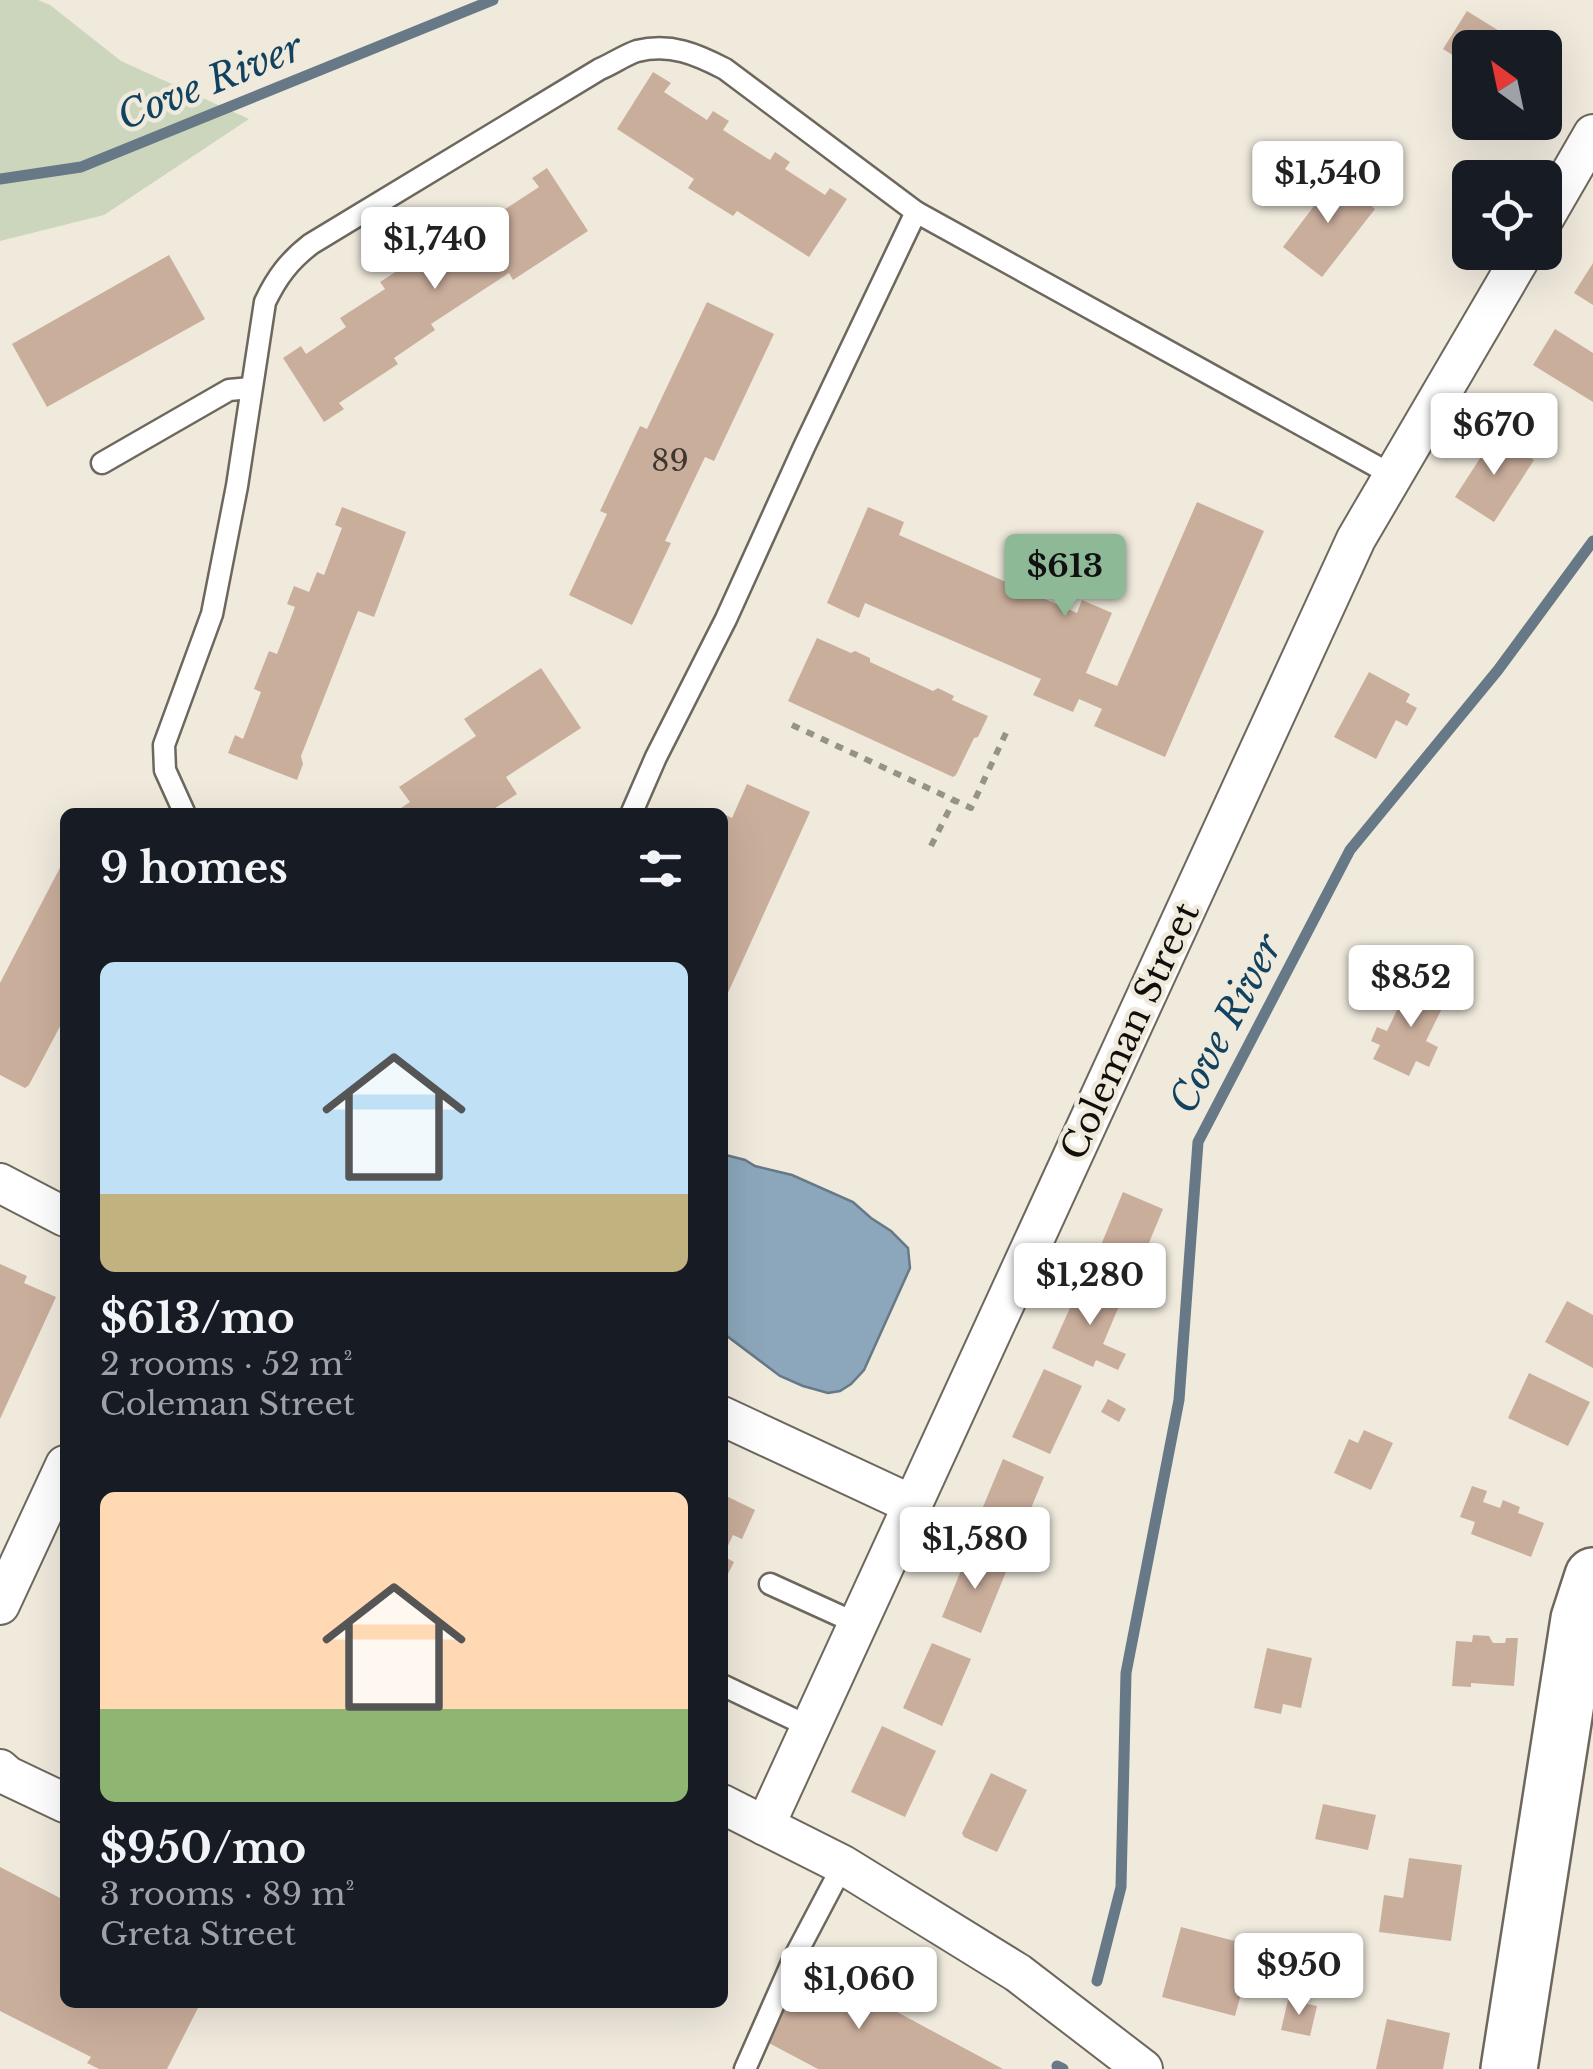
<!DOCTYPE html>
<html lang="en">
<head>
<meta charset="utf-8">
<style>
  :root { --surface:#171b24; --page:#242831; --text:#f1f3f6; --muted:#9ea1a6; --accent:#8eb996 }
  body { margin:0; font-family:"Libre Baskerville",serif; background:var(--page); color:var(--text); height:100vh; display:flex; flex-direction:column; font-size:38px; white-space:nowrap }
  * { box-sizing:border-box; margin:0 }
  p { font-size:32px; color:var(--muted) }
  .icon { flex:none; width:55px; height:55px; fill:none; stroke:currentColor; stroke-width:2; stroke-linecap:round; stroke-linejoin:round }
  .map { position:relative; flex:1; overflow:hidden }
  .panel { position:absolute; left:60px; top:808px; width:668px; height:1200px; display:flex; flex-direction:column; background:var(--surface); border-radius:15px; box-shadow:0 10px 40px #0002 }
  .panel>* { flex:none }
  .needle { width:65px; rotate:327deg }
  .tools { position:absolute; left:1452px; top:30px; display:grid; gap:20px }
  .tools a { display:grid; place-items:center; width:110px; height:110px; border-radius:15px; background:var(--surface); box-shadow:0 10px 40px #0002; font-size:50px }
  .price { position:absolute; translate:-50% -85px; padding:0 22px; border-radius:10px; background:#fff; color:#222; font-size:32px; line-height:65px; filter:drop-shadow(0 2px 5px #0008) }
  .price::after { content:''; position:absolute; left:50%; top:60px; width:30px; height:22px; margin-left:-15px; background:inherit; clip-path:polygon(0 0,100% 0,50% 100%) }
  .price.active { background:var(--accent); color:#111 }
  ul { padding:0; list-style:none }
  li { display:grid; align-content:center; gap:20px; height:530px; padding:0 40px }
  li span { display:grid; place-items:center; height:310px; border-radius:15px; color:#555 }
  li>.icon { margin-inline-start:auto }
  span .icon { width:180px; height:180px; fill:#fffc; stroke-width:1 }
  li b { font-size:42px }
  h2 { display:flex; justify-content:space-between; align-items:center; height:120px; padding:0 40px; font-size:42px }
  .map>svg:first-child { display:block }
</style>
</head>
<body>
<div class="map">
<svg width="1593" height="2069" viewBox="0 0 1593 2069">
  <rect width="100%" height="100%" fill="#f0eadd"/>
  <polygon fill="#cbd6bd" points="0,0 38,0 50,5 121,61 249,119 104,215 0,241"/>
  <polygon fill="#8ca7bb" stroke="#677986" stroke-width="2.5" points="722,1154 745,1160 755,1166 792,1175 853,1202 871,1218 891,1231 908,1248 910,1268 864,1370 851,1384 840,1391 828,1393 803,1386 780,1376 723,1333"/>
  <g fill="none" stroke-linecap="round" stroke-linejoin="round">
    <g stroke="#677986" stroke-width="11">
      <polyline points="0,179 81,167 493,0"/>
      <polyline points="1097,1981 1121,1887 1126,1673 1179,1400 1198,1142 1350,850 1498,670 1593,541"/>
      <polyline points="1057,2066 1063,2069"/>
    </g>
  </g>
  <g fill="#caae9c">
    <polygon points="1467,11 1527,48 1470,48 1470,66 1443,49"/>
    <polygon points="653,72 671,83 664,92 707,120 713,111 729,121 723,130 770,160 775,152 790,162 785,169 825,195 830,188 847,199 809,257 737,211 733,216 688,188 694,179 617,129"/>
    <polygon points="547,168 588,231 513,280 509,273 431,324 435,330 394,358 398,364 339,403 344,409 324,422 283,358 301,346 306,354 346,327 340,318 385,289 380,282 397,271 392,263 410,251 415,259 458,230 452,222 467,212 473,220 489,210 493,217 539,187 532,178"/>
    <polygon points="1335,179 1375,209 1322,277 1283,247 1317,202 1310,196 1322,180 1329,186"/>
    <polygon points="169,255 205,319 47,407 12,344"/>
    <polygon points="1593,263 1593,305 1574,293"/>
    <polygon points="707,302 774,334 714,461 705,457 665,541 671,543 632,625 569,595 607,514 600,511 640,426 647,429"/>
    <polygon points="1555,329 1593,353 1593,402 1533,365"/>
    <polygon points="1495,435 1534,460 1494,522 1455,497"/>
    <polygon points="1197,502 1264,531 1165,757 1094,726 1102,709 1079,699 1073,712 1033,695 1041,679 865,603 859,618 827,603 868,507 904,522 899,535 1077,613 1082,600 1112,613 1086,673 1117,686"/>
    <polygon points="342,507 406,532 374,617 358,611 301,756 303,764 297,780 228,753 235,735 243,739 261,692 254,689 269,651 277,654 295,607 287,604 294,586 309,592 317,572 324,575 342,528 335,525"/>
    <polygon points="817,638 851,653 855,651 870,658 870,662 933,691 938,688 954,696 952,700 988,716 978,737 974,738 956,775 953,777 788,701"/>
    <polygon points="541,668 581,728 506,777 517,794 489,812 395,812 410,802 399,787 476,736 464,719"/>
    <polygon points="1369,672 1410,694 1406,702 1417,708 1407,726 1396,720 1376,759 1334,737"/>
    <polygon points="747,784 810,812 722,1006 722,823 726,815 732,818"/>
    <polygon points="65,858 65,1017 29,1085 25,1088 0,1075 0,983"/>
    <polygon points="1412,979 1448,996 1426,1041 1438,1047 1429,1067 1416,1061 1409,1076 1373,1059 1380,1045 1371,1041 1377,1027 1387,1031"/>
    <polygon points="1123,1192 1163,1209 1134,1279 1094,1262"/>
    <polygon points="0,1264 27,1276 24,1283 56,1297 0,1419"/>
    <polygon points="1082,1281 1122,1299 1103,1344 1126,1354 1118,1370 1096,1360 1093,1367 1052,1348"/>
    <polygon points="1567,1301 1593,1315 1593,1368 1545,1342"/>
    <polygon points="1044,1369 1082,1386 1050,1454 1012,1437"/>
    <polygon points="1529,1373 1590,1402 1568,1446 1508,1418"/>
    <polygon points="1108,1399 1126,1409 1119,1422 1101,1412"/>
    <polygon points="1364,1430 1393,1443 1371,1490 1334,1473 1349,1439 1358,1443"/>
    <polygon points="1003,1459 1044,1477 1027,1518 1042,1524 1034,1542 1019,1535 1015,1543 975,1526"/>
    <polygon points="1472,1486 1487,1491 1483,1502 1500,1508 1503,1500 1520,1507 1518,1513 1544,1523 1531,1557 1471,1534 1475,1522 1460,1517"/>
    <polygon points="722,1494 755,1510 742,1539 733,1535 723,1556 734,1562 722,1586"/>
    <polygon points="969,1551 1008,1567 981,1633 942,1617"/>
    <polygon points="1473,1635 1489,1636 1493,1643 1505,1643 1506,1638 1518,1638 1514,1686 1471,1683 1471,1687 1452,1686 1456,1641 1472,1642"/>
    <polygon points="932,1643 971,1659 942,1726 903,1708"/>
    <polygon points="1267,1648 1312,1658 1301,1708 1283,1704 1281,1714 1254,1708"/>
    <polygon points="882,1726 936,1751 905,1817 851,1792"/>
    <polygon points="991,1773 1027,1790 997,1852 964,1837 962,1833"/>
    <polygon points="1323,1804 1376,1815 1368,1850 1315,1839"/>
    <polygon points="1409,1858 1462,1865 1451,1941 1379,1932 1384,1895 1403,1898"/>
    <polygon points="0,1867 64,1900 60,1907 65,1909 65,2002 201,2002 167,2069 99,2069 87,2063 91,2057 0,2011"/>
    <polygon points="1181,1927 1254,1946 1235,2016 1162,1997"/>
    <polygon points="806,1963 1003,2069 818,2069 765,2041"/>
    <polygon points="1288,2000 1317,2006 1310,2036 1281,2030"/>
    <polygon points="1387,2019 1450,2033 1443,2069 1376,2069"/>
  </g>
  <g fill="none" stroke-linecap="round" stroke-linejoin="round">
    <g stroke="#6d675d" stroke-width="25">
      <g id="lane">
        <polyline points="102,463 229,390 251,388"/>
        <path d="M184 812 165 770 164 745 212 614 237 486 265 302C277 277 289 261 311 244L600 69C612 64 625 55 637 51 671 43 696 54 725 69L916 212"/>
        <polyline points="632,812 656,757 726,619 804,447 916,212 1394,476"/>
        <polyline points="770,1584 858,1624"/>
        <polyline points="722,1685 810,1727"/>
        <polyline points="745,2069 794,1958 843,1865"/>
      </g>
    </g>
    <g stroke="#6d675d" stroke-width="42">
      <g id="street">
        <polyline points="1545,217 1593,134"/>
        <polyline points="0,1183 65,1217"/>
        <polyline points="722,1416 913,1505"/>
        <polyline points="0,1605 65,1465"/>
        <polyline points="0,1769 8,1776 65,1803"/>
        <polyline points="722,1804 843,1865 1018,1973 1143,2069"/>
        <polyline points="765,1826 1356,539 1524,252"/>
      </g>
    </g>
    <g stroke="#6d675d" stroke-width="60">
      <polyline id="secondary" points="1509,2069 1579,1619 1593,1576"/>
    </g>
    <g stroke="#969288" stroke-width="6" stroke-dasharray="8 8" stroke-linecap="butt">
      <polyline points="792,725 971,808 1006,733"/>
      <polyline points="931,846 954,800"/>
    </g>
    <use href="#lane" stroke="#fff" stroke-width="20"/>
    <use href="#street" stroke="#fff" stroke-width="38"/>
    <use href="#secondary" stroke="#fff" stroke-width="55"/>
  </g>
  <g text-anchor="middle" stroke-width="9" stroke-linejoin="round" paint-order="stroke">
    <g font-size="30" fill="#3f372f">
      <text x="670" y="471">89</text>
    </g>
    <g font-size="35" fill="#110f0b" stroke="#f0eadd">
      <text transform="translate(1130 1031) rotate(-65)" y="12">Coleman Street</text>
    </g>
    <g font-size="38" font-style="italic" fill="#114260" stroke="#f0eadd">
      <text transform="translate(210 82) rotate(-22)" y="13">Cove River</text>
      <text transform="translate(1226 1024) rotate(-62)" y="13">Cove River</text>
    </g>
  </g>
</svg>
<div class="tools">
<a><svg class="needle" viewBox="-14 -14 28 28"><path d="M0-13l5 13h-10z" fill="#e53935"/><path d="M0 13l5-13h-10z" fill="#9ea1a6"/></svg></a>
<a><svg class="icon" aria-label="locate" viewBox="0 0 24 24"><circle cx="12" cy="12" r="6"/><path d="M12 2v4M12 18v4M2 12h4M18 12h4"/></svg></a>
</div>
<b class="price" style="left:1328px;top:226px">$1,540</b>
<b class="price" style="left:435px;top:292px">$1,740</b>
<b class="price" style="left:1494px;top:478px">$670</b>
<b class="price active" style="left:1065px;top:619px">$613</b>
<b class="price" style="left:1411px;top:1030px">$852</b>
<b class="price" style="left:1090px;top:1328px">$1,280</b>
<b class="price" style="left:975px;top:1592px">$1,580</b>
<b class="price" style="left:1299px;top:2018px">$950</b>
<b class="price" style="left:859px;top:2032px">$1,060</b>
<section class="panel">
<h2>9 homes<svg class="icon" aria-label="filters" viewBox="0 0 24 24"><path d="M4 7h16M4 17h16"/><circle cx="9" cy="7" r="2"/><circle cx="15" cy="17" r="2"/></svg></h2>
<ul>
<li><span style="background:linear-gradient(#bfe0f5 75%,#c2b280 0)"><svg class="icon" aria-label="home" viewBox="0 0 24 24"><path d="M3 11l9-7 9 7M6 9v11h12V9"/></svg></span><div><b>$613/mo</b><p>2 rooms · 52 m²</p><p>Coleman Street</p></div></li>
<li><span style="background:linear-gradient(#ffd9b3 70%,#8fb573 0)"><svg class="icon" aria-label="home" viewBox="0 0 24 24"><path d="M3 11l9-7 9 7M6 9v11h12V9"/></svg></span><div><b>$950/mo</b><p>3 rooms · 89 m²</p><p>Greta Street</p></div></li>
</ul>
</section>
</div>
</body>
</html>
